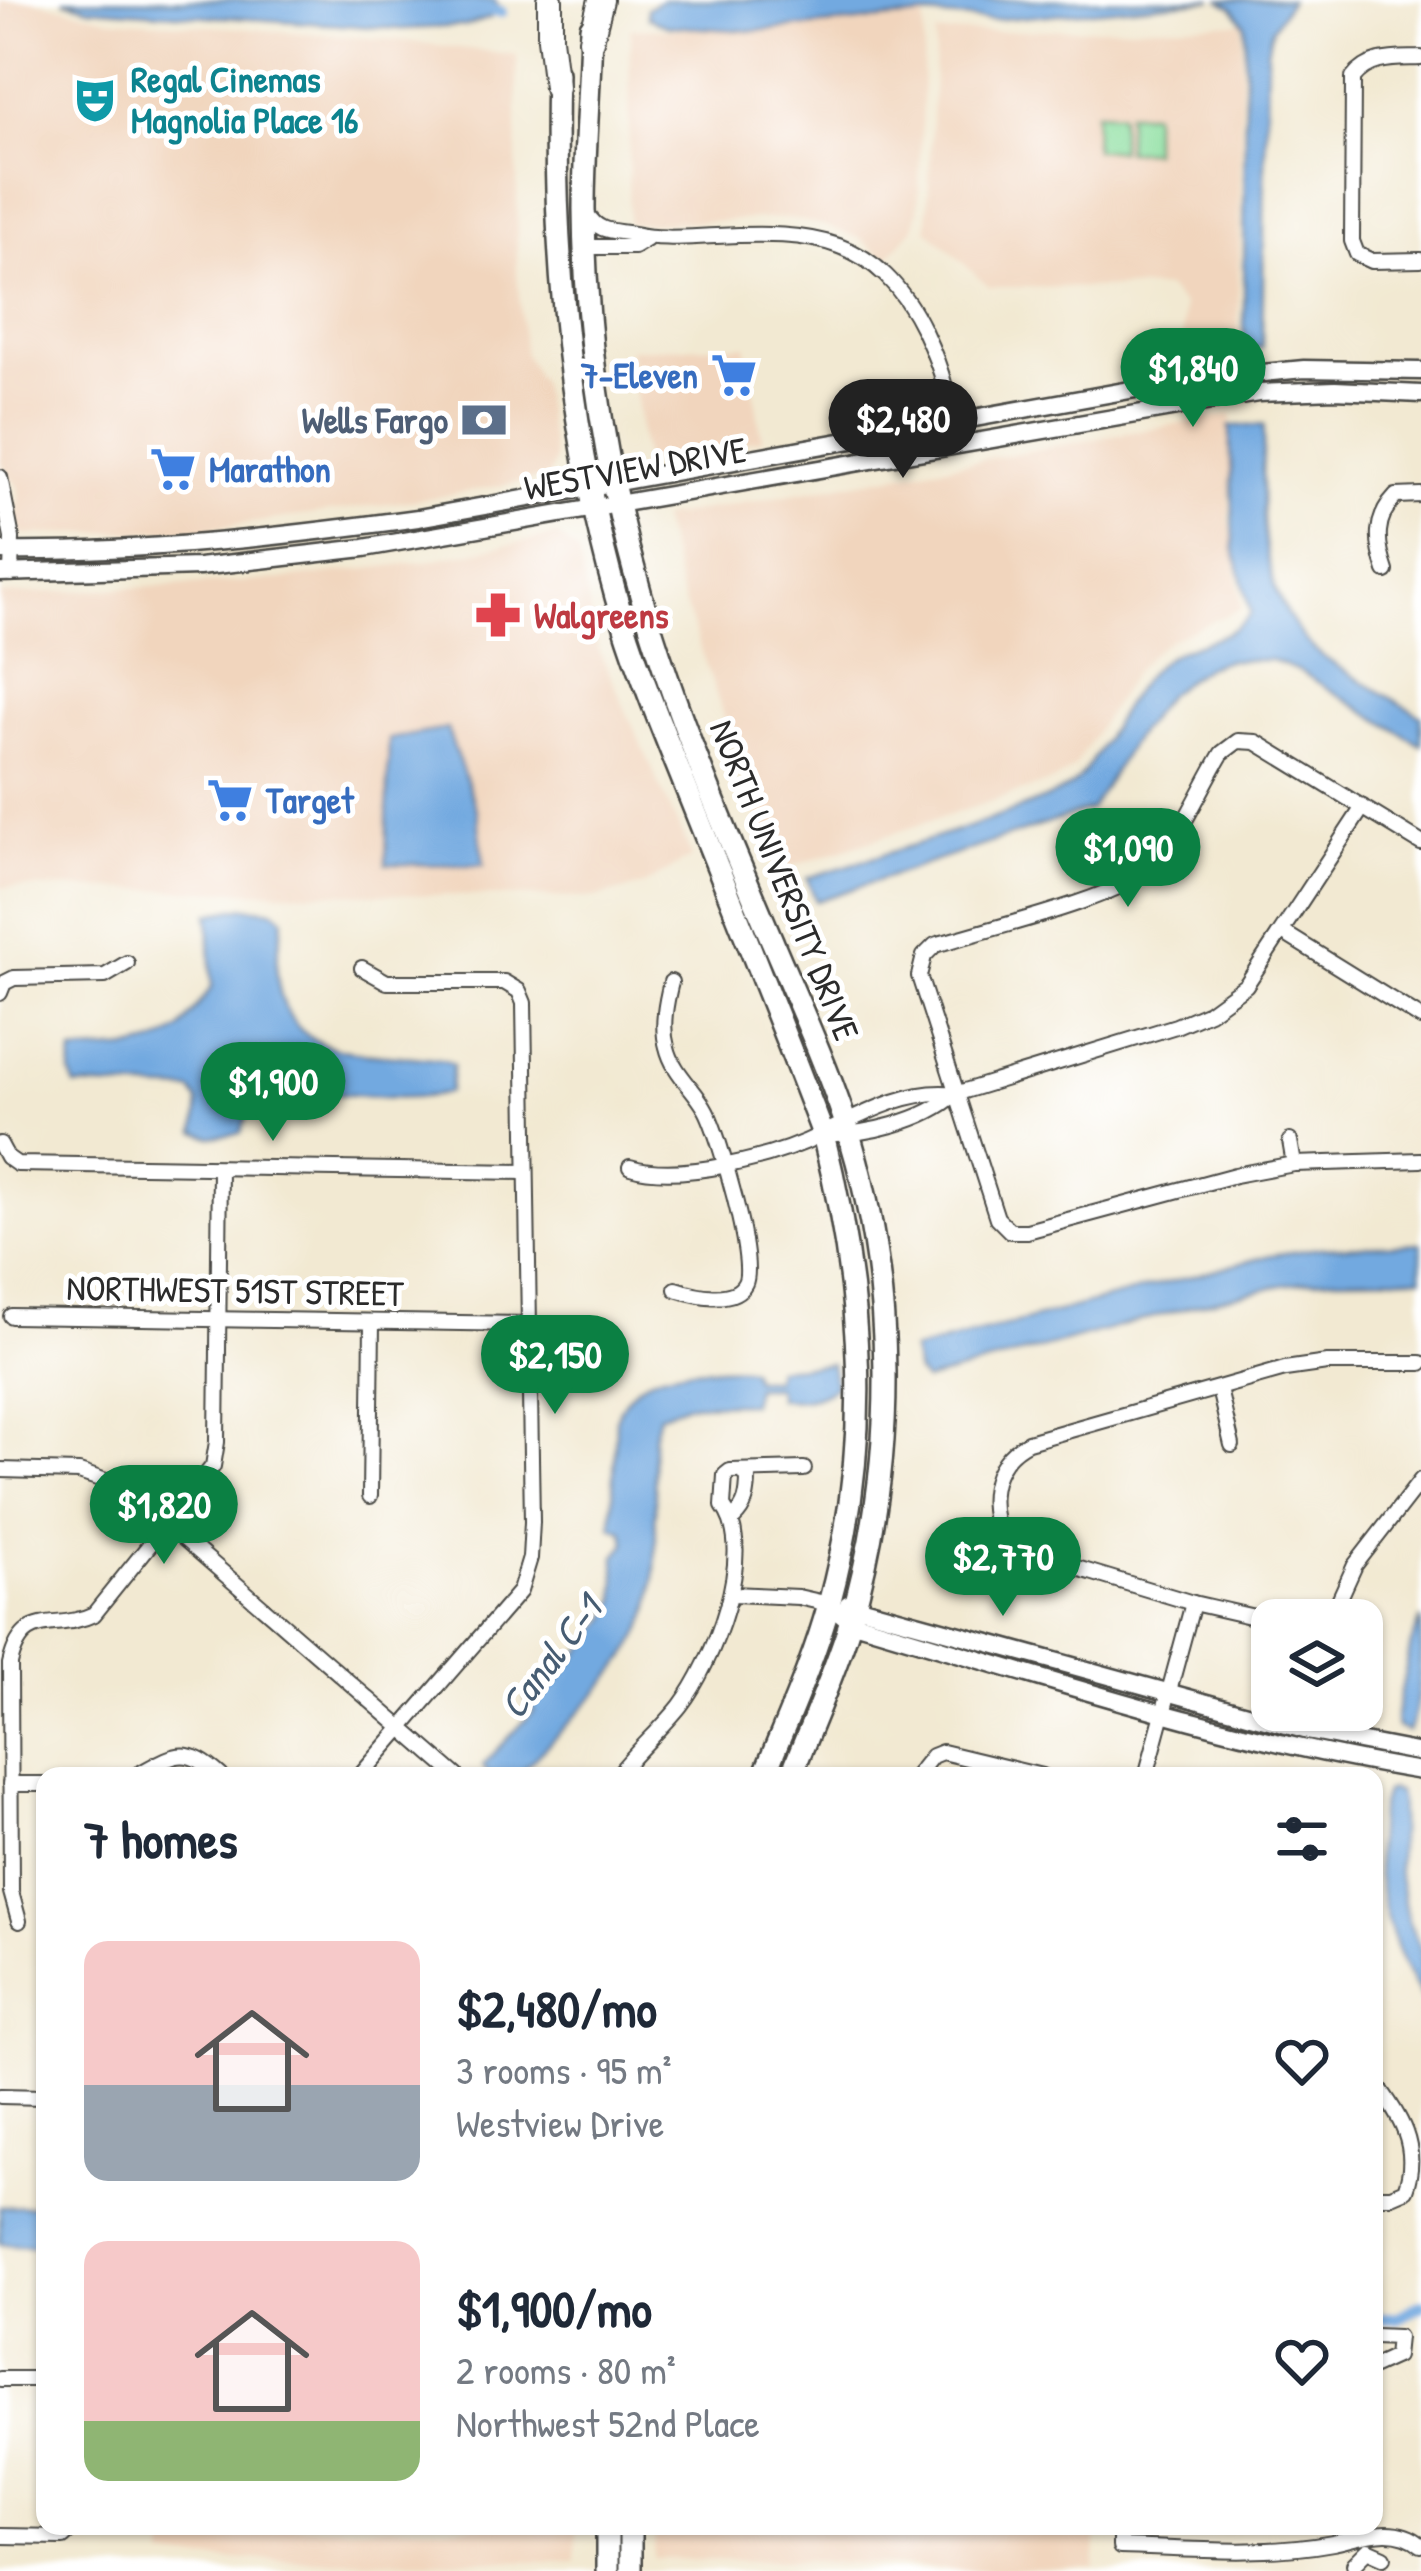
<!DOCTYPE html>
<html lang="en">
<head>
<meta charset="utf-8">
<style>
  :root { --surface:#fff; --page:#f6f6f7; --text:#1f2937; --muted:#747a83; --accent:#0b8043 }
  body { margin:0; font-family:"Patrick Hand",sans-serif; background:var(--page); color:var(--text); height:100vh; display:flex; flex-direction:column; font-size:45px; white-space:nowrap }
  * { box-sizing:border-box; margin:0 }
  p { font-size:39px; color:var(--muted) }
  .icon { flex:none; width:66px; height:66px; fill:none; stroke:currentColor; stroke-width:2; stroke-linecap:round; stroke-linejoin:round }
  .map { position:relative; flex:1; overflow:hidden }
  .drawer { position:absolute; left:36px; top:1767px; width:1347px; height:768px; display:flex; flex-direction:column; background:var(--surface); border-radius:24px; box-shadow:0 3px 9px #0004 }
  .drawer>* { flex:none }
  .fabs { position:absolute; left:1251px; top:1599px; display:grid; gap:24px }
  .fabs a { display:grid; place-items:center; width:132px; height:132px; border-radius:24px; background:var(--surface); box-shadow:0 3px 9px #0004; font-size:60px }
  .price { position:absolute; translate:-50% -102px; padding:0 27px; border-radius:42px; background:var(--accent); color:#fff; font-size:39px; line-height:78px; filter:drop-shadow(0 3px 6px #0008) }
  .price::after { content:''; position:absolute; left:50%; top:72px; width:36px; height:27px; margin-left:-18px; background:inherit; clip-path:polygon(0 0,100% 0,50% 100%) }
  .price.active { background:#222; color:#fff }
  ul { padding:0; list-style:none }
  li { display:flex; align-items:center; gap:36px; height:300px; padding:0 48px }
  li span { display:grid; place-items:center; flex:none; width:336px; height:240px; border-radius:24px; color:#555 }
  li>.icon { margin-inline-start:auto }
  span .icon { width:144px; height:144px; fill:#fffc; stroke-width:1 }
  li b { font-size:51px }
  h2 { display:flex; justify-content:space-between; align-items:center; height:144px; padding:0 48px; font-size:51px }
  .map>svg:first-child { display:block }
</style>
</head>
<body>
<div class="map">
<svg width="1421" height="2571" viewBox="0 0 1421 2571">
  <rect width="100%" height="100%" fill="#fff"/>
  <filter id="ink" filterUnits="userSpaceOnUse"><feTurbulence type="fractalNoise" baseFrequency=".00833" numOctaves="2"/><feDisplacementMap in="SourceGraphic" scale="24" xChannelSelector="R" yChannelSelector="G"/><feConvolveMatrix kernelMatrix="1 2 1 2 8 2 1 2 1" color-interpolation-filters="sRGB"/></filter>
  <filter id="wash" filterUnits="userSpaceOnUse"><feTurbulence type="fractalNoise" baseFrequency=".004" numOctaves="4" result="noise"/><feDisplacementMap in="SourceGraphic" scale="48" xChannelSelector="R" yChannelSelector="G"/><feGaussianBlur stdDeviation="2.7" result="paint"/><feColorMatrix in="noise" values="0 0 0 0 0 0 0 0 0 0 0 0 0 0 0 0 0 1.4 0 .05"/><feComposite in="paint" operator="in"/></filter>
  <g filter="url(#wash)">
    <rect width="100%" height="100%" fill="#f2e9d2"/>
    <g fill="#f1d5bd">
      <polygon points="0,0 33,0 110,19 398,40 517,55 517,273 524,353 540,383 554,461 548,477 430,498 206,529 23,535 15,521 20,498 19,488 0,462"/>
      <polygon points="925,16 918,209 913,229 887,259 859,238 823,225 787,218 628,224 630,28 753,31"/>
      <polygon points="1242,23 1238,351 1184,354 1183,306 1166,288 989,287 927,229 936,34"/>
      <polygon points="746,345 762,439 644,461 630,349"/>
      <polygon points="1232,414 1229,517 1242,608 1169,640 1153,652 1133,673 1073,768 1056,780 778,871 680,591 661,518"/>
      <polygon points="557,535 578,553 598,648 692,857 642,886 595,898 0,887 0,595 279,580 422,562"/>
      <polygon points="166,2526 576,2526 575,2561 165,2559"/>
      <polygon points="655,2526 1096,2526 1095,2569 962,2571 815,2560 654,2559"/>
    </g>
    <g fill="#8ddfa0" stroke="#5c8566" stroke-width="3">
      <polygon points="1095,112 1120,113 1120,150 1094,150"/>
      <polygon points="1127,113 1152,113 1152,151 1126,151"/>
    </g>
    <g fill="#72a9e0" stroke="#4e6a86" stroke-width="3">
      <polygon points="63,0 494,0 498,5 490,18 466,26 402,29 90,8"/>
      <polygon points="662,0 1213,0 991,20 925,16 753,31 669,26 648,18 647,8"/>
      <polygon points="1219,0 1290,0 1272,28 1267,51 1262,348 1244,349 1245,25 1232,7"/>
      <path d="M1264 425C1261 502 1253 606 1325 658 1355 679 1390 696 1421 716V745L1301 672 1272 660H1226L1206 667 1168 693 1134 738 1091 809 816 901 807 878C849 865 1058 804 1077 781 1107 746 1121 698 1156 666 1184 640 1229 644 1251 613L1234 548 1230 426Z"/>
      <polygon points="447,729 477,810 484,865 386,864 389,739"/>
      <path d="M245 907 274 910 283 918C282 937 275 956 277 975 287 1072 380 1048 446 1061L453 1065 449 1092C417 1105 313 1091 274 1088 252 1096 247 1112 241 1133L211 1137 196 1132 199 1102 192 1091 75 1086 71 1074 73 1053 131 1049 156 1043 180 1030 212 987 209 914Z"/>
      <polygon points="1421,1243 1421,1277 1330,1278 1287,1284 1218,1299 925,1381 917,1373 912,1351 1271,1255 1320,1248"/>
      <path d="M831 1364 835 1386C821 1398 796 1402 778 1398L776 1387H755L751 1403 686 1404 659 1415 653 1437C653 1488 661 1558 650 1607 637 1665 557 1732 517 1776H489L483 1765 534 1711 526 1699 528 1693 545 1696 607 1619 616 1601V1556L626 1543 623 1531 612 1527 616 1419C632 1374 670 1369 711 1368 725 1368 737 1366 750 1369L754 1379H774L776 1368Z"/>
      <path d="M1421 1619C1421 1652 1421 1706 1408 1732L1397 1727 1395 1719 1411 1644Z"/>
      <path d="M1391 1790 1398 1793 1400 1802 1398 1873 1408 1921 1421 1950V1997C1387 1941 1362 1857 1385 1792Z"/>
      <polygon points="45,2206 45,2246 0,2244 0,2207"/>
    </g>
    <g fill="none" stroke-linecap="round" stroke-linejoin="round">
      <g stroke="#72a9e0" stroke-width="12">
        <polyline points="478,9 501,12"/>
        <polyline points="1374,2318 1397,2318 1421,2305"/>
      </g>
    </g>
  </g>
  <g filter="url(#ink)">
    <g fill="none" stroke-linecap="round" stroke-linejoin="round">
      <g stroke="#494844" stroke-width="18">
        <g id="minor">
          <path d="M1421 58C1395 59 1370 56 1353 78L1352 241 1357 254 1372 261 1421 260"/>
          <path d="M587 214C600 234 613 230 634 234 661 240 688 237 716 236 812 231 878 236 924 331 941 367 955 406 948 446"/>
          <polyline points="585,247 634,247 647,239"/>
          <polyline points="0,477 12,538 11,574"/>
          <path d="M1386 571C1376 542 1374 519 1396 496L1421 495"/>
          <path d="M1421 843 1256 742 1238 741 1222 753C1202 786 1180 837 1154 865 1122 898 984 930 935 945L924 956 919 976 997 1218 1010 1231H1027L1235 1175 1294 1164 1421 1160"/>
          <polyline points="1284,933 1421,1018"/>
          <path d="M671 982C666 1002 661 1026 667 1047 673 1073 694 1088 706 1110 719 1134 756 1261 745 1283 734 1305 694 1295 676 1289"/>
          <polyline points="0,993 4,983 14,978 105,976 127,963"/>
          <path d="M823 1134C864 1136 925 1121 955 1094L1176 1026 1209 1012 1246 985 1363 807"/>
          <polyline points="1290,1141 1294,1164"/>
          <polyline points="0,1144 7,1157 17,1164 526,1172"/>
          <path d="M630 1167C680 1182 775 1158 822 1134 861 1115 911 1087 955 1094"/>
          <polyline points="11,1316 529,1324"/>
          <polyline points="1219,1389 1232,1445"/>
          <polyline points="0,1470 79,1472 115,1484 167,1524 457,1776"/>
          <polyline points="370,1496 372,1323"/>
          <path d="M733 1519C746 1507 748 1495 748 1476L741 1471"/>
          <polyline points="733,1594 798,1597 829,1604"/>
          <polyline points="1330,1620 1355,1565 1421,1480"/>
          <path d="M1272 1621 1193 1603 1007 1547C983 1512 988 1462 1028 1442L1285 1369 1327 1363H1421"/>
          <path d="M135 1776C174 1755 184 1743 221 1776"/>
          <polyline points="360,1776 520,1591 530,1558 532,1522 524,1003 519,991 504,982 387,982 362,968"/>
          <path d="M617 1776C636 1751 660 1731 680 1706 712 1665 758 1552 723 1506L725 1475 730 1471 804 1469"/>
          <polyline points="916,1776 932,1756 942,1752 1042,1776"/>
          <polyline points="1146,1776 1193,1603"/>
          <polyline points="10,1784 45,1784"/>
          <path d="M19 1921 11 1892 10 1664C23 1607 55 1633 94 1614L213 1466 217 1442 220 1168"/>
          <path d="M1374 2081C1399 2114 1421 2147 1405 2190L1391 2196H1374"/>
          <polyline points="0,2096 45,2097"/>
          <polyline points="1374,2336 1398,2337 1396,2356 1374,2366"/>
          <polyline points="0,2379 45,2379"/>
          <path d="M1120 2526V2547C1190 2549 1263 2556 1333 2543 1362 2537 1395 2523 1421 2545"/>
          <polyline points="0,2536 63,2537 75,2526"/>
          <polyline points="1354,2564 1368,2550 1384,2557"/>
        </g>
      </g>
      <g stroke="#494844" stroke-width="21">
        <g id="tertiary">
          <path d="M0 551C140 553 279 537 418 518L1180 381 1304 369 1421 371"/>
          <polyline points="0,573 199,567 364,548 1258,393 1335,390 1421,394"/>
          <path d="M829 1604 850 1621C1038 1676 1228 1740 1421 1771"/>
          <polyline points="848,1604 1312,1732 1421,1753"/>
        </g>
      </g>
      <g stroke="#494844" stroke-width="26">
        <g id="primary">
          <path d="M591 27C590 87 584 148 584 209 585 338 605 471 641 595 675 713 725 830 773 943 798 1002 825 1061 845 1121 897 1282 898 1461 850 1623 834 1675 811 1725 791 1776"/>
          <path d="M557 73C552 248 569 428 616 597 636 668 665 735 692 803 736 913 781 1023 823 1134 863 1294 873 1443 829 1604 813 1663 787 1719 764 1776"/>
          <polyline points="607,2526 607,2571"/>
          <polyline points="630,2526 630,2571"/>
        </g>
      </g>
      <g stroke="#494844" stroke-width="28">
        <g id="motorway">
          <polyline points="550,0 550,38 556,87"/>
          <polyline points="591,40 601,0"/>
        </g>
      </g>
      <use href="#minor" stroke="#fff" stroke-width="14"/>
      <use href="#tertiary" stroke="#fff" stroke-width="16"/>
      <use href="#primary" stroke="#fff" stroke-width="21"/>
      <use href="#motorway" stroke="#fff" stroke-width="24"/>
    </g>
  </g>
  <defs>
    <g id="theatre-bare" transform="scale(3.6)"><path d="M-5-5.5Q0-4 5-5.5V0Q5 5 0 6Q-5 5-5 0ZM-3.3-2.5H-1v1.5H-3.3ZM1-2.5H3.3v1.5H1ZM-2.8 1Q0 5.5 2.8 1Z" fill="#0f9aa8" stroke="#fff" stroke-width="2.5" paint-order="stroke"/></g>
    <g id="supermarket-bare" transform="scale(3.6)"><path d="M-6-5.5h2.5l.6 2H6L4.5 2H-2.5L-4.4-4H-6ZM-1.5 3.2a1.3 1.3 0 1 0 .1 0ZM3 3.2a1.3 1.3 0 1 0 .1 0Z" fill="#3f7fe0" stroke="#fff" stroke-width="2.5" paint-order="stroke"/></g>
    <g id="bank-bare" transform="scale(3.6)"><path d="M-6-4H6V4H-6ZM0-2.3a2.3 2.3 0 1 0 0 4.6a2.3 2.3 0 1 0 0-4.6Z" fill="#5c6f8a" stroke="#fff" stroke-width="2.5" paint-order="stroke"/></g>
    <g id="pharmacy-bare" transform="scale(3.6)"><path d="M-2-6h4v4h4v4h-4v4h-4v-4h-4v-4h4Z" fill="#e0444e" stroke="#fff" stroke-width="2.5" paint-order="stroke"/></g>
  </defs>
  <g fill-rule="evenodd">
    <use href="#theatre-bare" x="95" y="100"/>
    <use href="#supermarket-bare" x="734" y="375"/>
    <use href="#bank-bare" x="484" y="420"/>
    <use href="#supermarket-bare" x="173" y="469"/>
    <use href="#pharmacy-bare" x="498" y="615"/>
    <use href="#supermarket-bare" x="230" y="800"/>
  </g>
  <g text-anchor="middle" stroke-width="10" stroke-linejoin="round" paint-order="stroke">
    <g font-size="36" font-weight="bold" fill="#0d838f" stroke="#fff" text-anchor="start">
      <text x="131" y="92">Regal Cinemas<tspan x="131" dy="41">Magnolia Place 16</tspan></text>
    </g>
    <g font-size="36" font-weight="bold" fill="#366cbe" stroke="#fff" text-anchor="start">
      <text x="698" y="388" text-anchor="end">7-Eleven</text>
      <text x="209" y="482">Marathon</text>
      <text x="266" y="813">Target</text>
    </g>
    <g font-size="36" font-weight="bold" fill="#4e5e75" stroke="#fff" text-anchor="end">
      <text x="448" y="433">Wells Fargo</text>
    </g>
    <g font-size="36" fill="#2b2b2b" stroke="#fff">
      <text transform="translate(635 468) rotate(-10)" y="13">WESTVIEW DRIVE</text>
      <text transform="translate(785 880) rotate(68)" y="13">NORTH UNIVERSITY DRIVE</text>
      <text transform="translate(235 1290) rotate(1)" y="13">NORTHWEST 51ST STREET</text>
    </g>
    <g font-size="36" font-weight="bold" fill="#be3a42" stroke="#fff" text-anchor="start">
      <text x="534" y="628">Walgreens</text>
    </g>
    <g font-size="39" font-style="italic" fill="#475d73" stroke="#fff">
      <text transform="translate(550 1657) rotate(-53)" y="14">Canal C-1</text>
    </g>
  </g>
</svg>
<div class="fabs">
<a><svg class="icon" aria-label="layers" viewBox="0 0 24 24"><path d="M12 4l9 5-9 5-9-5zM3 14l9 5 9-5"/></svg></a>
</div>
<b class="price" style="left:1193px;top:430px">$1,840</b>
<b class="price active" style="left:903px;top:481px">$2,480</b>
<b class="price" style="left:1128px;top:910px">$1,090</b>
<b class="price" style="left:273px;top:1144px">$1,900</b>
<b class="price" style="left:555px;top:1417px">$2,150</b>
<b class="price" style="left:164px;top:1567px">$1,820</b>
<b class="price" style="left:1003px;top:1619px">$2,770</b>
<section class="drawer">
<h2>7 homes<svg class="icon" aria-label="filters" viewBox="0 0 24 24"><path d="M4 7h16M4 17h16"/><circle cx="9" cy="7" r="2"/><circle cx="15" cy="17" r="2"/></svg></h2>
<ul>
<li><span style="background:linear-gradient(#f6c9c9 60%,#9aa5b1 0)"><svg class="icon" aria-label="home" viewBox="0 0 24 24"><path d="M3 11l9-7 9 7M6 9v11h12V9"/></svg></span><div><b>$2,480/mo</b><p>3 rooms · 95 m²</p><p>Westview Drive</p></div><svg class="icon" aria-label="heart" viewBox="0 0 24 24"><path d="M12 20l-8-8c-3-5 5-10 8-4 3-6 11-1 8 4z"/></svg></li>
<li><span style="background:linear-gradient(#f6c9c9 75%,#8fb573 0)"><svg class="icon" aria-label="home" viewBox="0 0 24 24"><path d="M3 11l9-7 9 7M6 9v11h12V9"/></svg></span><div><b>$1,900/mo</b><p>2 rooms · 80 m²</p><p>Northwest 52nd Place</p></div><svg class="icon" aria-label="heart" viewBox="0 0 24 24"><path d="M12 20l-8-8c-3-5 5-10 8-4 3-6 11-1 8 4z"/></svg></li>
</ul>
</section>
</div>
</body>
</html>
